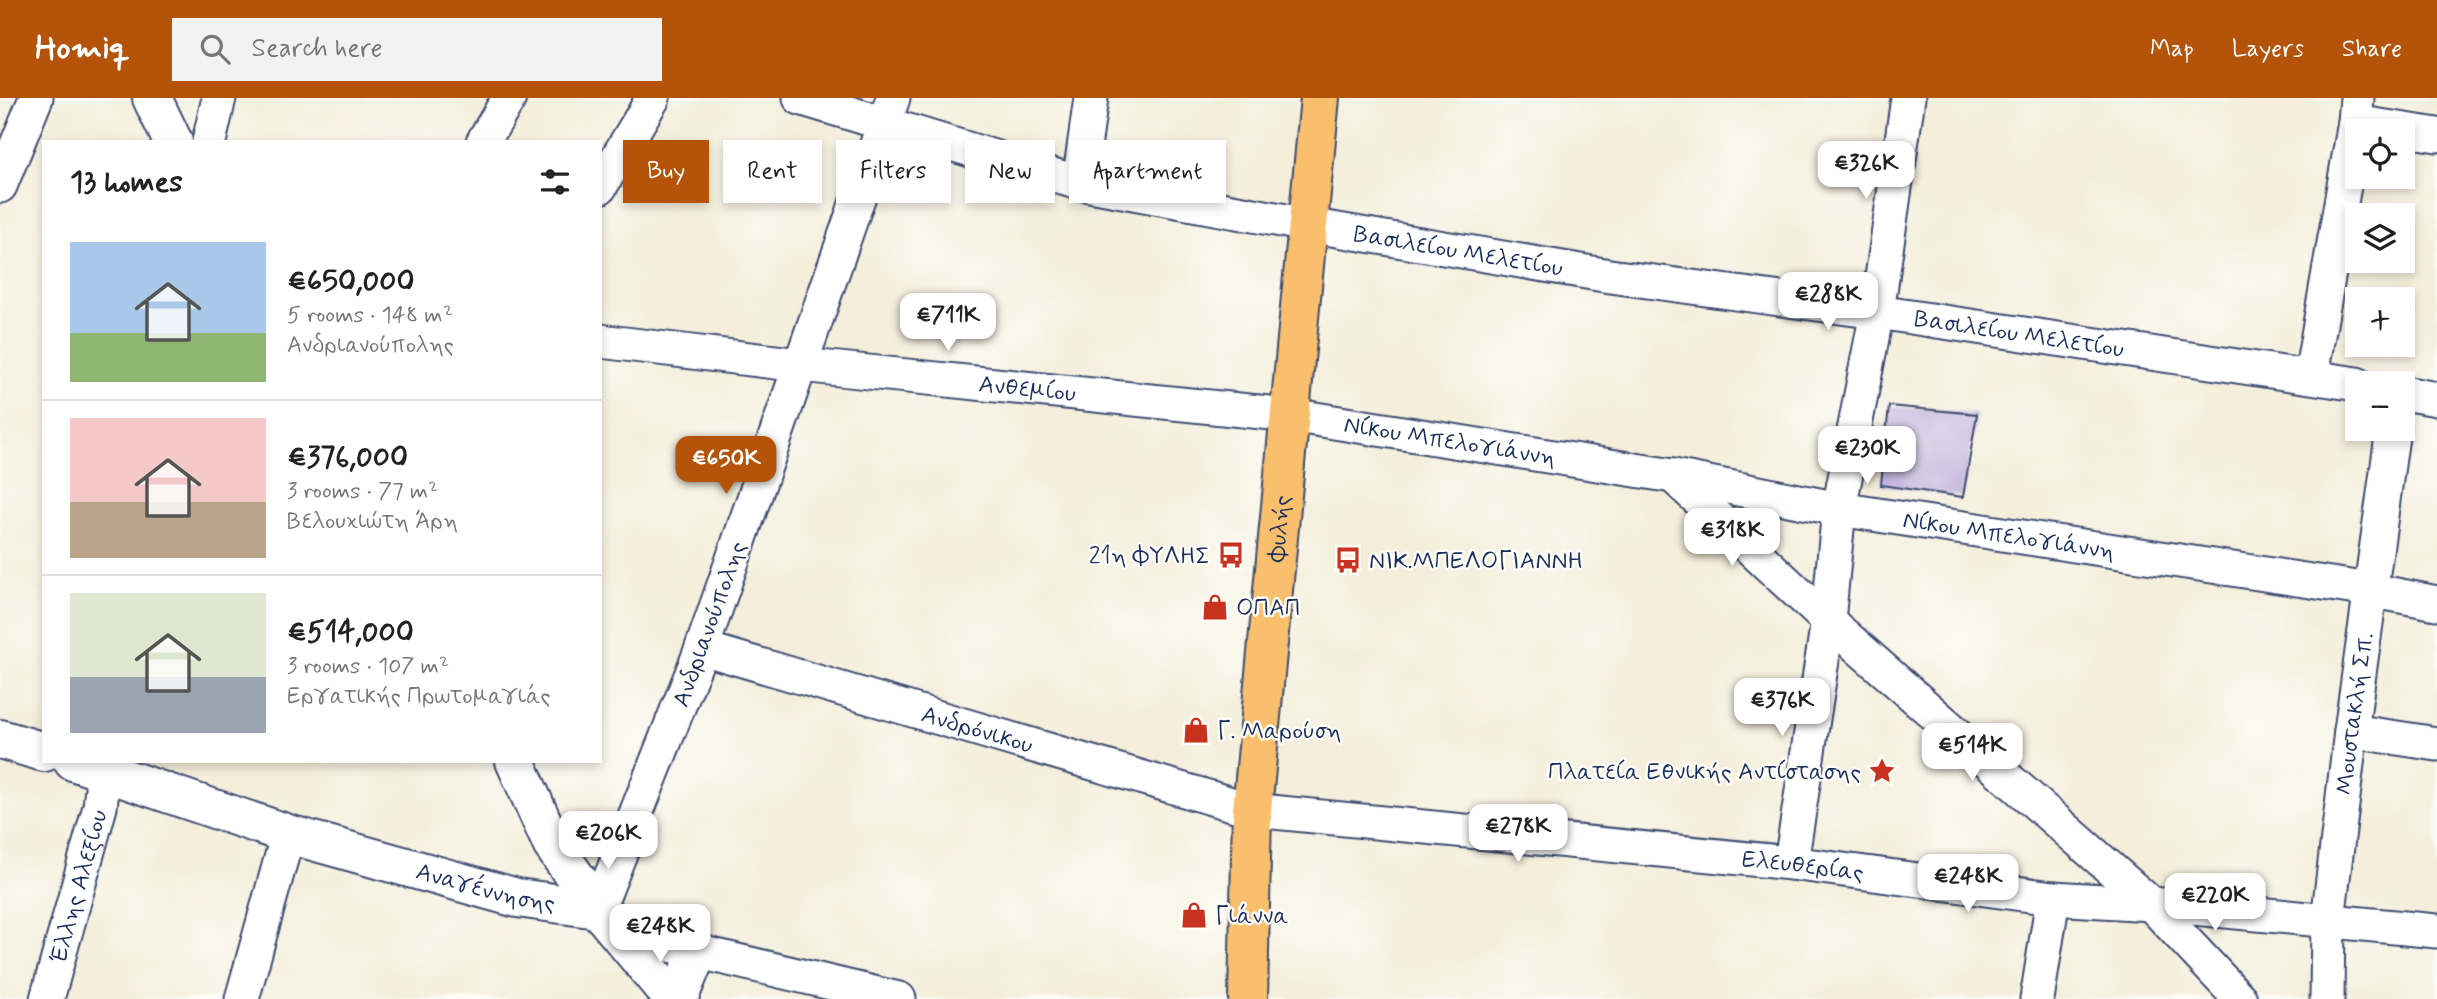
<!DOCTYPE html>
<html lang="en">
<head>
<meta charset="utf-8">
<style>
  :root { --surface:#fff; --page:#f2f2f2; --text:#222; --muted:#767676; --line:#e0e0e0; --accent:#b45309 }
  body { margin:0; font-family:Mynerve,sans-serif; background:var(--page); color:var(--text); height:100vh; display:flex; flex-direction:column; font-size:26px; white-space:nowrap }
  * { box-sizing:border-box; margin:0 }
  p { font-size:23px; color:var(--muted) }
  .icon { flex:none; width:38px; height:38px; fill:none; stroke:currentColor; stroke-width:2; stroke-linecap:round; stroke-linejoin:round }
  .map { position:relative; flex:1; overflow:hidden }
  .drawer { position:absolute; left:42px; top:42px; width:560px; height:623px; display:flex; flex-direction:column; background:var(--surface); border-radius:0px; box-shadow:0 4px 10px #0003 }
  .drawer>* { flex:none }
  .banner { position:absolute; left:623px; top:42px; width:665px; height:63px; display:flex; gap:14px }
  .buttons { position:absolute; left:2345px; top:21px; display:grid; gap:14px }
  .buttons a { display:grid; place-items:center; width:70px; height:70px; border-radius:0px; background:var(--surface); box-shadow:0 4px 10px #0003; font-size:35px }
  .price { position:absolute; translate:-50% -60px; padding:0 16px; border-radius:14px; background:#fff; color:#222; font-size:23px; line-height:46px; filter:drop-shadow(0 2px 4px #0008) }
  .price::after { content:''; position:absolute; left:50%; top:42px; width:21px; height:16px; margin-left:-10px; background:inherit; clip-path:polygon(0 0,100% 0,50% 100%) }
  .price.on { background:var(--accent); color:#fff }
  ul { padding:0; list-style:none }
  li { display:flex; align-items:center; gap:21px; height:175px; padding:0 28px }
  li+li { border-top:2px solid var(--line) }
  li span { display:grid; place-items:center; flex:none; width:196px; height:140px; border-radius:0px; color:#555 }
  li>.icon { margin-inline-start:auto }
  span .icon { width:84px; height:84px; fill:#fffc; stroke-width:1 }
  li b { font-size:30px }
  h2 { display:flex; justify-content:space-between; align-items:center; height:84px; padding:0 28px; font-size:30px }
  .tag { padding:0 24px; border-radius:0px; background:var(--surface); box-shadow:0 4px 10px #0003; font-size:24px; line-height:63px }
  .tag.on { background:var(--accent); color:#fff }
  header { display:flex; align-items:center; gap:42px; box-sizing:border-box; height:98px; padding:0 35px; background:var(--accent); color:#fff }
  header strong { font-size:33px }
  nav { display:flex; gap:38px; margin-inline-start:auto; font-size:24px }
  .search { width:490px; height:63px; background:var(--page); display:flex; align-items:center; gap:18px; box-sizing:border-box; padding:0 24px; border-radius:0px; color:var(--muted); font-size:26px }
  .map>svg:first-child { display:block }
</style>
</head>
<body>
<header>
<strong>Homiq</strong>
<div class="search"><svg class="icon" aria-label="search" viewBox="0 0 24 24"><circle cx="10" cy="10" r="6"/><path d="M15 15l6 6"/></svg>Search here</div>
<nav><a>Map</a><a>Layers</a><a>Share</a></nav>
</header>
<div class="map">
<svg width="2437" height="901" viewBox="0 0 2437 901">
  <rect width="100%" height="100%" fill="#fdfcf7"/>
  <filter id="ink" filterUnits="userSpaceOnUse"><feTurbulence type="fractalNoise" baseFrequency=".0143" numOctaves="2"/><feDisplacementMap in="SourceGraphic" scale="14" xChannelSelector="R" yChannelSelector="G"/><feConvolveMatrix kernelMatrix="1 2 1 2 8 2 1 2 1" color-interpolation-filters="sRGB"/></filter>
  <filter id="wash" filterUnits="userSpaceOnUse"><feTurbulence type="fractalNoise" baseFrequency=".00686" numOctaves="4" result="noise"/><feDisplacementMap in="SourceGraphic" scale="28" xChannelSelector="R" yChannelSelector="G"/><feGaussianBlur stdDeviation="1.57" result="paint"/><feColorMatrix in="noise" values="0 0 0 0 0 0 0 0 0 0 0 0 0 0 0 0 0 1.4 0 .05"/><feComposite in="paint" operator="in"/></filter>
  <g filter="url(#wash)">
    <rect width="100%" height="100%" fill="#f4eeda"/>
    <g id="blocks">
      <polygon fill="#c0b1db" points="1889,308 1977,316 1963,399 1881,387"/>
    </g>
  </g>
  <g filter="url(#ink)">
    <use href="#blocks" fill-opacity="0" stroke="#3c4c71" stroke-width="2"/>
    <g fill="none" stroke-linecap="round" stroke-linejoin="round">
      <g stroke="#3c4c71" stroke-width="37">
        <g id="minor">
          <path id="s1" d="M800 0 1079 85 1308 127 1610 178 1877 214 2357 286"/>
          <polyline points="893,0 702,550 598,811 640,840 899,901"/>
          <polyline points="2355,24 2437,37"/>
          <polyline points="209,44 219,0"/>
          <polyline points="483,44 509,0"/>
          <polyline points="1079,85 1091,0"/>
          <polyline points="0,88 36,0"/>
          <polyline points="600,89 653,0"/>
          <path id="s2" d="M600 243 800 267 1290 317 1673 378 1839 411 2370 492 2437 505"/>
          <polyline points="2311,278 2355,24 2357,0"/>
          <polyline points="2403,295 2437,301"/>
          <polyline points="1673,378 1828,523 2151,806 2240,901"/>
          <path id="s3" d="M702 550 1252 712 1791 765 2053 800 2151 806 2437 833"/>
          <polyline points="2351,633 2437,646"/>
          <polyline points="1791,765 1828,523 1839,411 1877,214 1908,0"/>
          <path id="s4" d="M47 901 100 709 105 663"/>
          <polyline points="242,901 288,736"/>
          <polyline points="2037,901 2053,800"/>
          <path id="s5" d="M2327 901 2328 822 2351 633 2393 331"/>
        </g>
      </g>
      <g stroke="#3c4c71" stroke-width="42">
        <g id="tertiary">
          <polyline points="152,0 173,44"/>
          <polyline points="0,641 44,654"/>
          <path id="s6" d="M73 663 288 736 517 800 598 811"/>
          <polyline points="515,663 552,746 598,811 673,901"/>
          <polyline points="678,901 698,853"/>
        </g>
      </g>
      <g stroke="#3c4c71" stroke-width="42">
        <g id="primary">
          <path id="s7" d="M1248 901 1252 712 1320 0"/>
        </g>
      </g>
      <use href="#minor" stroke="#fff" stroke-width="33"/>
      <use href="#tertiary" stroke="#fff" stroke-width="38"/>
      <use href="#primary" stroke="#f9bf6d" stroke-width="38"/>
    </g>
  </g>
  <defs>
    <g id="bus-bare" transform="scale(2.1)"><path d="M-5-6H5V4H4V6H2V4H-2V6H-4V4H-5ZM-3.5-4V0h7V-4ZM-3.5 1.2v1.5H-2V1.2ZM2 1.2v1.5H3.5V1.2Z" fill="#c8321e" stroke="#fdfcf7" stroke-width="2.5" paint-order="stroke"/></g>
    <g id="shop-bare" transform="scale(2.1)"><path d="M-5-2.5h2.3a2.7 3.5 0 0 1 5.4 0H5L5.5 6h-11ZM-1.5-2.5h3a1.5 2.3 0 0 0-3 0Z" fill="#c8321e" stroke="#fdfcf7" stroke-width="2.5" paint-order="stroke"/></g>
    <g id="sight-bare" transform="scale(2.1)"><path d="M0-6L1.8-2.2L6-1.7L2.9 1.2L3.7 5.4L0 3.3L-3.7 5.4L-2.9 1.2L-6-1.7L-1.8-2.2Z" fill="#c8321e" stroke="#fdfcf7" stroke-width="2.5" paint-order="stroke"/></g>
  </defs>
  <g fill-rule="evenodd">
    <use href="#bus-bare" x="1231" y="457"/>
    <use href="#bus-bare" x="1348" y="462"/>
    <use href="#shop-bare" x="1215" y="509"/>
    <use href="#shop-bare" x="1196" y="632"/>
    <use href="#sight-bare" x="1882" y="673"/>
    <use href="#shop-bare" x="1194" y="817"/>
  </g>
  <g text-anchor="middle" stroke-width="5" stroke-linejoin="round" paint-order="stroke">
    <g font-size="24" fill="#1b2f5e" stroke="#fdfcf7">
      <text dy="8" stroke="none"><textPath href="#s1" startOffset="677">Βασιλείου Μελετίου</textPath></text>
      <text dy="8" stroke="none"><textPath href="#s1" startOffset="1244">Βασιλείου Μελετίου</textPath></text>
      <text dy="8" stroke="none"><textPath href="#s2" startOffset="430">Ανθεμίου</textPath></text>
      <text dy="8" stroke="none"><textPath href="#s2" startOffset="856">Νίκου Μπελογιάννη</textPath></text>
      <text dy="8" stroke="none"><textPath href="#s7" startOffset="472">Φυλής</textPath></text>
      <text dy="8" stroke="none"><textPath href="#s2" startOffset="1423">Νίκου Μπελογιάννη</textPath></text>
      <text transform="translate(709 526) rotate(-70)" y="8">Ανδριανούπολης</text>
      <text dy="8" stroke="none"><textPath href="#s5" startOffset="287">Μουστακλή Σπ.</textPath></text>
      <text dy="8" stroke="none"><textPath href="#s3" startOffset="287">Ανδρόνικου</textPath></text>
      <text dy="8" stroke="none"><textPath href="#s3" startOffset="1127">Ελευθερίας</textPath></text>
      <text dy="8" stroke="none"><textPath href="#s4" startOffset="117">Έλλης Αλεξίου</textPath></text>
      <text dy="8" stroke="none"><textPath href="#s6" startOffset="432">Αναγέννησης</textPath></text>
    </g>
    <g font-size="24" fill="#1b2f5e" stroke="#fdfcf7" text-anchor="start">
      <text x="1210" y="465" text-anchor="end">21η ΦΥΛΗΣ</text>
      <text x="1369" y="470">ΝΙΚ.ΜΠΕΛΟΓΙΑΝΝΗ</text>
      <text x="1236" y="517">ΟΠΑΠ</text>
      <text x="1217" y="640">Γ. Μαρούση</text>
      <text x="1861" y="681" text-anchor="end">Πλατεία Εθνικής Αντίστασης</text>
      <text x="1215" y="825">Γιάννα</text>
    </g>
  </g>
</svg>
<div class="buttons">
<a><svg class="icon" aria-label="locate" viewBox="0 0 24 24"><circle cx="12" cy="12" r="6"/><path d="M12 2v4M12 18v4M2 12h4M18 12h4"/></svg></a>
<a><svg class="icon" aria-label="layers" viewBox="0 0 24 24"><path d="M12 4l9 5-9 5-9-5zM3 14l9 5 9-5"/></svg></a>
<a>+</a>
<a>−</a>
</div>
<b class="price" style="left:1866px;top:103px">€326K</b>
<b class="price" style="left:1828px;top:234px">€288K</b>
<b class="price" style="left:948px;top:255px">€711K</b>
<b class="price" style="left:1867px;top:388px">€230K</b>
<b class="price on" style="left:726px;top:398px">€650K</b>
<b class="price" style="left:1732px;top:470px">€318K</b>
<b class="price" style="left:1782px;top:640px">€376K</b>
<b class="price" style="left:1972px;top:685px">€514K</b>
<b class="price" style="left:1518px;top:766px">€278K</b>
<b class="price" style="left:608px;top:773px">€206K</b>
<b class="price" style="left:1968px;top:816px">€248K</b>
<b class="price" style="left:2215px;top:835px">€220K</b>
<b class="price" style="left:660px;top:866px">€248K</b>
<div class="banner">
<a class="tag on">Buy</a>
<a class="tag">Rent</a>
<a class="tag">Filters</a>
<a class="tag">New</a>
<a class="tag">Apartment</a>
</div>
<section class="drawer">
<h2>13 homes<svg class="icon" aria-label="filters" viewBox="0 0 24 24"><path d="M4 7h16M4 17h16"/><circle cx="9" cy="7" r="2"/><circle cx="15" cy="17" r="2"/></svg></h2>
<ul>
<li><span style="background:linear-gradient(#a9c7e8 65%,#8fb573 0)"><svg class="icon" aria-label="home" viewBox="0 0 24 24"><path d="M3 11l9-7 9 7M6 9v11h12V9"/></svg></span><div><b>€650,000</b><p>5 rooms · 148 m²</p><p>Ανδριανούπολης</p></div></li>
<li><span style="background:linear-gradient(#f6c9c9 60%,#b9a48a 0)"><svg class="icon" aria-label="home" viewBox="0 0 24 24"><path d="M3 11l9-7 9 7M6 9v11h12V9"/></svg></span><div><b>€376,000</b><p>3 rooms · 77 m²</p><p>Βελουχιώτη Άρη</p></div></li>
<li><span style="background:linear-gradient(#dfe7d0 60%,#9aa5b1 0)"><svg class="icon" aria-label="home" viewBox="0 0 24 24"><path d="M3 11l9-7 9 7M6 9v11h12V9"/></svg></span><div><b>€514,000</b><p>3 rooms · 107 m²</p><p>Εργατικής Πρωτομαγιάς</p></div></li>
</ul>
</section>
</div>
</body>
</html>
